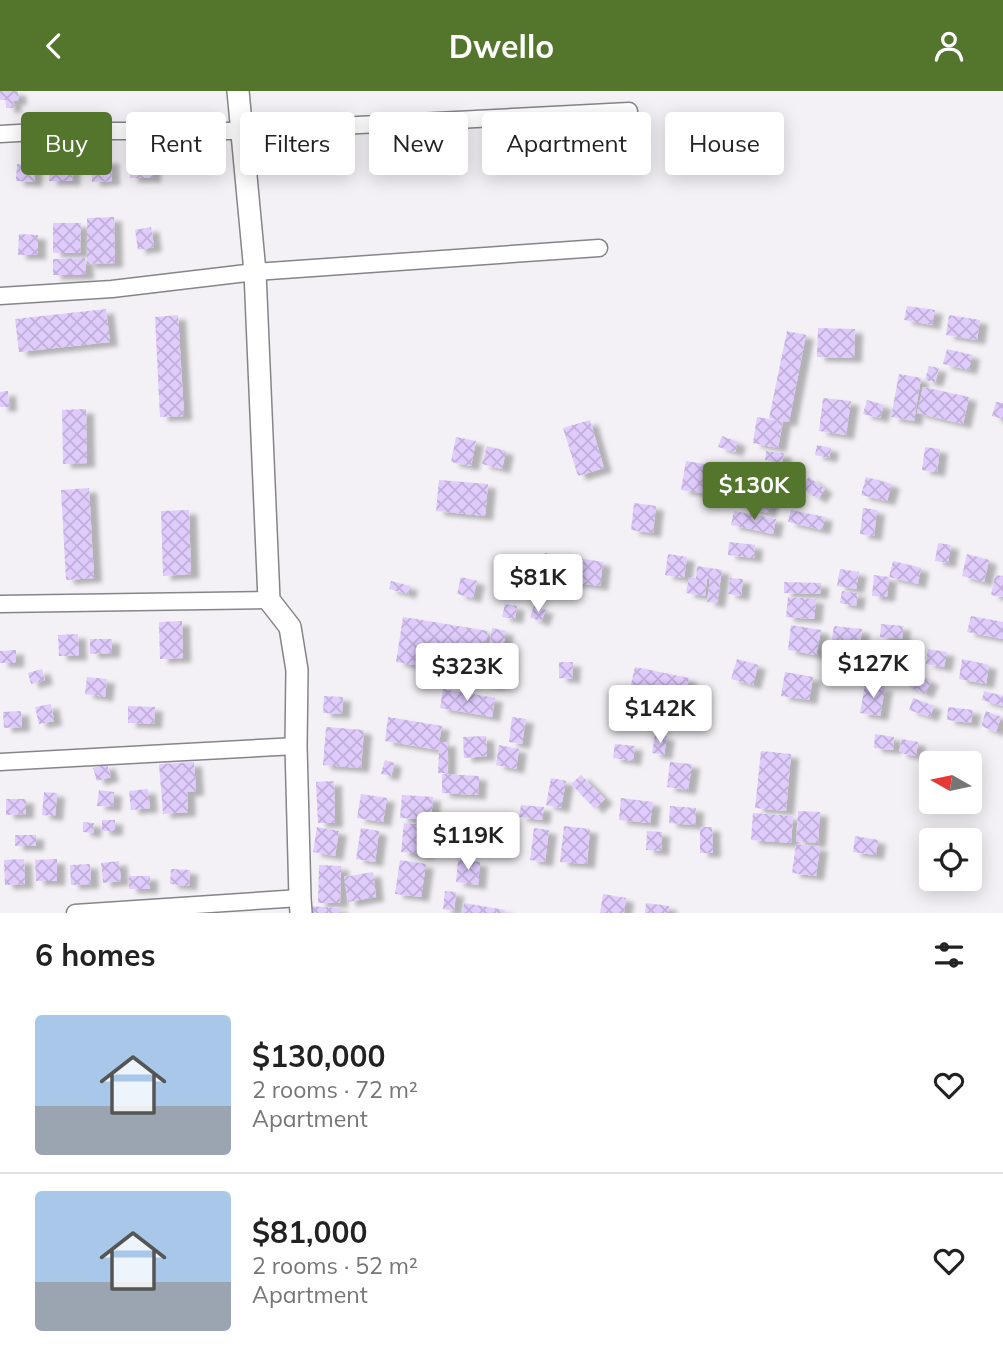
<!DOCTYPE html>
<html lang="en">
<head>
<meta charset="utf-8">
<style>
  :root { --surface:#fff; --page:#f6f6f6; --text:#222; --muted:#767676; --line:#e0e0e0; --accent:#53752c }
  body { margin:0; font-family:Mulish,sans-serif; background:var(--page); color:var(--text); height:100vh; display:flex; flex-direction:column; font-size:26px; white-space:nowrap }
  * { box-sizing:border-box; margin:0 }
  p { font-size:23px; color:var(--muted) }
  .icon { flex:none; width:38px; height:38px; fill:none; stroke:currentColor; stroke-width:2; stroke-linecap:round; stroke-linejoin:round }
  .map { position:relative; height:822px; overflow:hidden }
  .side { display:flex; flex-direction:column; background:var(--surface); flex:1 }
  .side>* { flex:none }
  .top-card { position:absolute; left:21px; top:21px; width:962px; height:63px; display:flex; gap:14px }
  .needle { width:46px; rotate:279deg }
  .controls { position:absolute; left:919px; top:660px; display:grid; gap:14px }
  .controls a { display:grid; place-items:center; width:63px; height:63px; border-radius:7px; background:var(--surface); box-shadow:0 4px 18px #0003; font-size:35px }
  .price { position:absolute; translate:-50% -60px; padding:0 16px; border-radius:7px; background:#fff; color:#222; font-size:23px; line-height:46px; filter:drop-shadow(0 2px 4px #0008) }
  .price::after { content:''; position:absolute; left:50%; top:42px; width:21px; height:16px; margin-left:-10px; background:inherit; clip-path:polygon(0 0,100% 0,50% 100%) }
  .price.on { background:var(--accent); color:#fff }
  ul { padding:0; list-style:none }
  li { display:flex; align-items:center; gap:21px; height:175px; padding:0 35px }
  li+li { border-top:2px solid var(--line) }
  li span { display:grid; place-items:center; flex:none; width:196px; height:140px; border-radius:7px; color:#555 }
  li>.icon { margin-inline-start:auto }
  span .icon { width:84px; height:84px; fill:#fffc; stroke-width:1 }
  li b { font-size:30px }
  h2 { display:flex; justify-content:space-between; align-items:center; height:84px; padding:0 35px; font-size:30px }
  .pill { padding:0 24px; border-radius:7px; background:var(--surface); box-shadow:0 4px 18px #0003; font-size:24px; line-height:63px }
  .pill.on { background:var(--accent); color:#fff }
  header { display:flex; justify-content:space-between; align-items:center; height:91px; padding:0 35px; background:var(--accent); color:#fff; font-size:32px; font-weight:700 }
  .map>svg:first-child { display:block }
</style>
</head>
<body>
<header><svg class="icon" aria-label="back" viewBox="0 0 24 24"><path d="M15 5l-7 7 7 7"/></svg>Dwello<svg class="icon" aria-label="person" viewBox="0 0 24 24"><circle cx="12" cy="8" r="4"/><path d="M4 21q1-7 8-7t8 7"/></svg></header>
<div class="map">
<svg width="1003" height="822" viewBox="0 0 1003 822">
  <defs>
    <pattern id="building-cross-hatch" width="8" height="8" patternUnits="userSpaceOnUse" patternTransform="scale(1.75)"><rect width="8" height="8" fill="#dfccfd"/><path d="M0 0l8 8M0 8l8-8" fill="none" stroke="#bfafd9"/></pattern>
    <filter id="shadow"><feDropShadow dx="8" dy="4.5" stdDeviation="2" flood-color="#0004"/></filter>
  </defs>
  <rect width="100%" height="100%" fill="#f3f1f5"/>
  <g fill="url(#building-cross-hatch)" filter="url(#shadow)">
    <polygon points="0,0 18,0 19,9 13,10 14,17 6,17 6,9 0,9"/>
    <rect x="130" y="65" width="23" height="22"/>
    <polygon points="50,68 73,69 72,90 49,90"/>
    <polygon points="111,68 112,90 92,91 91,69"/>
    <polygon points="17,73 35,73 34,91 16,90"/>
    <polygon points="114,126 115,172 87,173 87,127"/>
    <polygon points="53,132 81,132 80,162 53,162"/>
    <polygon points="151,136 154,156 138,159 135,139"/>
    <polygon points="19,143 38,144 38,164 18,164"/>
    <polygon points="85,167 86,184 53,184 53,168"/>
    <polygon points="907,215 935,219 932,234 904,229"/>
    <polygon points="106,218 110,251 19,261 15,228"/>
    <polygon points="178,224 184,325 160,326 155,226"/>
    <polygon points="949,224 980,229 977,249 946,244"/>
    <polygon points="818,237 855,238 854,267 817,266"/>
    <polygon points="787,240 806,244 789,331 783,330 778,357 753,352 757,326 779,330 769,327"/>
    <polygon points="947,258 972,264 969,279 943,273"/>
    <polygon points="929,275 939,277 935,291 925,289"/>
    <polygon points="899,283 921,287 914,330 891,326"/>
    <polygon points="923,296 969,306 963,333 917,322"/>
    <polygon points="8,300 9,316 0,316 0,301"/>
    <polygon points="823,307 851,310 846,344 819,340"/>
    <polygon points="867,309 884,314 880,327 863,323"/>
    <polygon points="996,311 1003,312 1003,328 992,325"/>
    <polygon points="86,318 87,372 63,373 62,319"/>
    <polygon points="590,329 604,377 578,385 563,337"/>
    <polygon points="722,345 738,351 735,361 718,356"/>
    <polygon points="456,346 476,350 471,375 451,371"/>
    <polygon points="817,354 831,357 829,367 815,364"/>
    <polygon points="487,355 506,360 502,378 482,373"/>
    <polygon points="925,356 940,358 937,381 922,379"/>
    <polygon points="766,360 784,362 782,372 765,369"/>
    <polygon points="686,370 711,374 707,403 681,399"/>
    <polygon points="762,376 781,379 779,390 760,387"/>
    <polygon points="809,386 825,398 818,408 801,396"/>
    <polygon points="866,386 892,393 887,410 861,404"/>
    <polygon points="439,389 488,393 485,425 436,420"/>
    <polygon points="736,390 750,393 746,411 732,408"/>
    <polygon points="89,397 94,487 66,489 61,399"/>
    <polygon points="756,401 773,405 768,422 751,418"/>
    <polygon points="634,412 656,415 653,442 631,439"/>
    <polygon points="863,417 877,419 874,445 860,443"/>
    <polygon points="189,419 191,483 163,485 161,420"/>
    <polygon points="791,419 825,426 822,439 788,431"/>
    <polygon points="734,420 776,428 773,443 731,434"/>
    <polygon points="729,451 755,454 754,467 728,464"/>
    <polygon points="938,452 951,454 948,472 935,470"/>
    <polygon points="545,462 603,471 600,495 541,487"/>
    <polygon points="668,463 687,466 684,487 665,484"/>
    <polygon points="967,463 989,469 984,491 962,485"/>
    <polygon points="893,470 921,477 918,493 889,486 887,506 872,505 874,484 889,486"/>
    <polygon points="697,475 722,479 717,512 707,511 710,488 707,488 705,505 686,502 689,486 696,487"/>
    <polygon points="840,478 859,481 856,498 837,495"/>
    <polygon points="995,484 1003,485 1003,506 991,504"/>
    <polygon points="461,486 477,490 473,507 457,503"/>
    <polygon points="730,487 743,488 741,505 728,503"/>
    <polygon points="391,490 410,495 408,503 389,498"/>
    <polygon points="784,491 821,492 820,503 784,502"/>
    <polygon points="842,500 858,502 856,515 840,512"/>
    <polygon points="788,506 816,508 814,528 786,526"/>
    <polygon points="505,513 517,515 515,528 502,526"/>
    <polygon points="534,515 546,519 541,531 530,526"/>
    <polygon points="971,525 1003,531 1003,548 967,541"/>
    <polygon points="403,526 488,540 481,585 396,571"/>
    <polygon points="182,530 183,567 160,568 159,531"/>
    <polygon points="881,533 903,535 902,548 880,546"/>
    <polygon points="791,534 821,539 816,564 788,559"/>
    <polygon points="834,535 862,538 858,569 829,565"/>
    <polygon points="492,537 506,540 496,594 483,592"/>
    <polygon points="78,543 79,565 59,565 58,544"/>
    <polygon points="90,548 112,548 112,562 90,563"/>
    <polygon points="870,553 881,556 878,568 867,565"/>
    <polygon points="892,554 907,555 907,569 891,568"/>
    <polygon points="928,558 947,561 944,576 926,573"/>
    <polygon points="16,559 16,572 0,572 0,560"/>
    <polygon points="737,568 758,574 753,594 731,588"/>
    <polygon points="962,568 989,574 986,593 959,588"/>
    <polygon points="559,571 573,571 572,588 559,587"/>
    <polygon points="635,576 689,587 684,610 630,598"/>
    <polygon points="42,578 45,589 31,593 28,582"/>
    <polygon points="910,580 931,590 925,603 904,593"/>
    <polygon points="785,581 813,586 809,609 781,605"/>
    <polygon points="87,586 107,588 105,606 85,603"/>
    <polygon points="865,594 885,596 880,625 860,622"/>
    <polygon points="443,598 495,607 492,626 440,617"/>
    <polygon points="984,600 1003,605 1003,615 982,609"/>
    <polygon points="324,605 343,606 342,623 323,622"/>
    <polygon points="913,607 934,615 930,626 909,619"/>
    <polygon points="51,613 54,630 39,633 35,616"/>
    <polygon points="128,615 155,616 154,633 128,632"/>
    <polygon points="948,616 973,619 971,632 947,629"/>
    <polygon points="21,620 22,636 4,637 3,621"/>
    <polygon points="986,620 1001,626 996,641 981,635"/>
    <polygon points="388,626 442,635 439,651 448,651 448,682 438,682 439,659 385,650"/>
    <polygon points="512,626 526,628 522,653 509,651"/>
    <polygon points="326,636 364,639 361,677 323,674"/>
    <polygon points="875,643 894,646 893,659 874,657"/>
    <polygon points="655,644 667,645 664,664 652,662"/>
    <polygon points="486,645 487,665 464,667 463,646"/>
    <polygon points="902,648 918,651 916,665 899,662"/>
    <polygon points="615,653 635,655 633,670 613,667"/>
    <polygon points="499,654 519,658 516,678 496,674"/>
    <polygon points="761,660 791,663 786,720 755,717"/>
    <polygon points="385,669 394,672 391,685 381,683"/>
    <polygon points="194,671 196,700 187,701 188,721 163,723 159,673"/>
    <polygon points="670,671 692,673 688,699 667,696"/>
    <polygon points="107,673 111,686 97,690 93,677"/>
    <polygon points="442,683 479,685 478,704 442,702"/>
    <polygon points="581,684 605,708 595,718 571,693"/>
    <polygon points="551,687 566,690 561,717 546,714"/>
    <polygon points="334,690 335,732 318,732 316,691"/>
    <polygon points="148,698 150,717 131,719 129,700"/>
    <polygon points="99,699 114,701 113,716 97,715"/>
    <polygon points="44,701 57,702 55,725 42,724"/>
    <polygon points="361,703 387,707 383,731 357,727"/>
    <polygon points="402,704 433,706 431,729 400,727"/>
    <polygon points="621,707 653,711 650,732 619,729"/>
    <polygon points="6,708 26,708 26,723 6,724"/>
    <polygon points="521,714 544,716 542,729 519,726"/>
    <polygon points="670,715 696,717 695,734 669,732"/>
    <polygon points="798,720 820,721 818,752 796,750"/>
    <polygon points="753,722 793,725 791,752 751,749"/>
    <rect x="102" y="729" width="13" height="11"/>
    <polygon points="83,731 94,732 93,742 83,741"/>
    <polygon points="404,732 429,734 426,763 401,761"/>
    <polygon points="564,735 590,738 587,773 560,771"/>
    <polygon points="317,736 339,740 335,765 313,761"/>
    <polygon points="451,736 485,742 482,760 448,754"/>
    <polygon points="700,736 712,736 713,762 700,762"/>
    <polygon points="361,737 379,740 375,771 356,768"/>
    <polygon points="534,737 549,739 545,771 530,769"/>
    <polygon points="647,740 662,741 661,760 646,759"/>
    <rect x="15" y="744" width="21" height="11"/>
    <polygon points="855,745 878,749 876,764 853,761"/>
    <polygon points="796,753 820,756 816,785 792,782"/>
    <polygon points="24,768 25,793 5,794 4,769"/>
    <polygon points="57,768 57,790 36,790 35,769"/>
    <polygon points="400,769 426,773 421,806 395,803"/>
    <polygon points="458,769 480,771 478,794 456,791"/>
    <polygon points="119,770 121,790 103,792 101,772"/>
    <polygon points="90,773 91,793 71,794 70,774"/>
    <polygon points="319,774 341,775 340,812 318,812"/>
    <polygon points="171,778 190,779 189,795 170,793"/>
    <polygon points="373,781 376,806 348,811 344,786"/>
    <rect x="129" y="785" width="21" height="13"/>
    <polygon points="445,800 456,801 454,820 443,818"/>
    <polygon points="603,803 626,807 624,822 600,822"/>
    <polygon points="464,812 505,819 504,822 462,822"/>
    <polygon points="646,812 669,815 669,822 645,822"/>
    <polygon points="308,815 340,817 340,822 308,822"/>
  </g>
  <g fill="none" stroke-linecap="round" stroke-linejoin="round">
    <g stroke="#858488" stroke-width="19">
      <g id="minor">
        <polyline points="0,43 55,40 242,40 629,20"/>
        <polyline points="0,205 112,198 255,181 599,157"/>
        <polyline points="0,513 269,509"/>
        <polyline points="0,671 296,655"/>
        <polyline points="75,822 300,807"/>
      </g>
    </g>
    <g stroke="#858488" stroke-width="24">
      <polyline id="tertiary" points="238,0 255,181 269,509 290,536 297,579 296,655 300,807 301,822"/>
    </g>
    <use href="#minor" stroke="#fff" stroke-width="16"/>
    <use href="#tertiary" stroke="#fff" stroke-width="21"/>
  </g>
</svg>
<div class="controls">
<a><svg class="needle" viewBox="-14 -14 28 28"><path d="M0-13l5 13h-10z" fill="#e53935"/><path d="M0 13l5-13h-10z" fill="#767676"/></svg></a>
<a><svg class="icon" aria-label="locate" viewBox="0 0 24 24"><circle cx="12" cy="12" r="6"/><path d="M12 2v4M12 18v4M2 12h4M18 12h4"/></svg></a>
</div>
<b class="price on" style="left:754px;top:431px">$130K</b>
<b class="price" style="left:538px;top:523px">$81K</b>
<b class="price" style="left:873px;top:609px">$127K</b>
<b class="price" style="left:467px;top:612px">$323K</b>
<b class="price" style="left:660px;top:654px">$142K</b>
<b class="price" style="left:468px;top:781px">$119K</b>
<div class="top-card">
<a class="pill on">Buy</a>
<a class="pill">Rent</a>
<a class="pill">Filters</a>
<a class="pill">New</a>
<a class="pill">Apartment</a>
<a class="pill">House</a>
</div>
</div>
<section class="side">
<h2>6 homes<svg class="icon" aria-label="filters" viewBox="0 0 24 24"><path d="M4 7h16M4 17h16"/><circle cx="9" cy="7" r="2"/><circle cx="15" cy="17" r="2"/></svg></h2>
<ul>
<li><span style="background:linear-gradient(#a9c7e8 65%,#9aa5b1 0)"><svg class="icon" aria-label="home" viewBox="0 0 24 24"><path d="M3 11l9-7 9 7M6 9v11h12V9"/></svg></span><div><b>$130,000</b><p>2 rooms · 72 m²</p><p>Apartment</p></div><svg class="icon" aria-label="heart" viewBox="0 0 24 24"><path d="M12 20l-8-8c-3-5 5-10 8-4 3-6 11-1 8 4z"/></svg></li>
<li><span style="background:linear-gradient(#a9c7e8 65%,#9aa5b1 0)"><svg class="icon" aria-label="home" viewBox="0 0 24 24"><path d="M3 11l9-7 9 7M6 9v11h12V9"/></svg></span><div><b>$81,000</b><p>2 rooms · 52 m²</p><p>Apartment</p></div><svg class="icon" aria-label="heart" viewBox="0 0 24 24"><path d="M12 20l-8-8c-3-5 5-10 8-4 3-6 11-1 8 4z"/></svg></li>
</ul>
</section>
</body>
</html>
